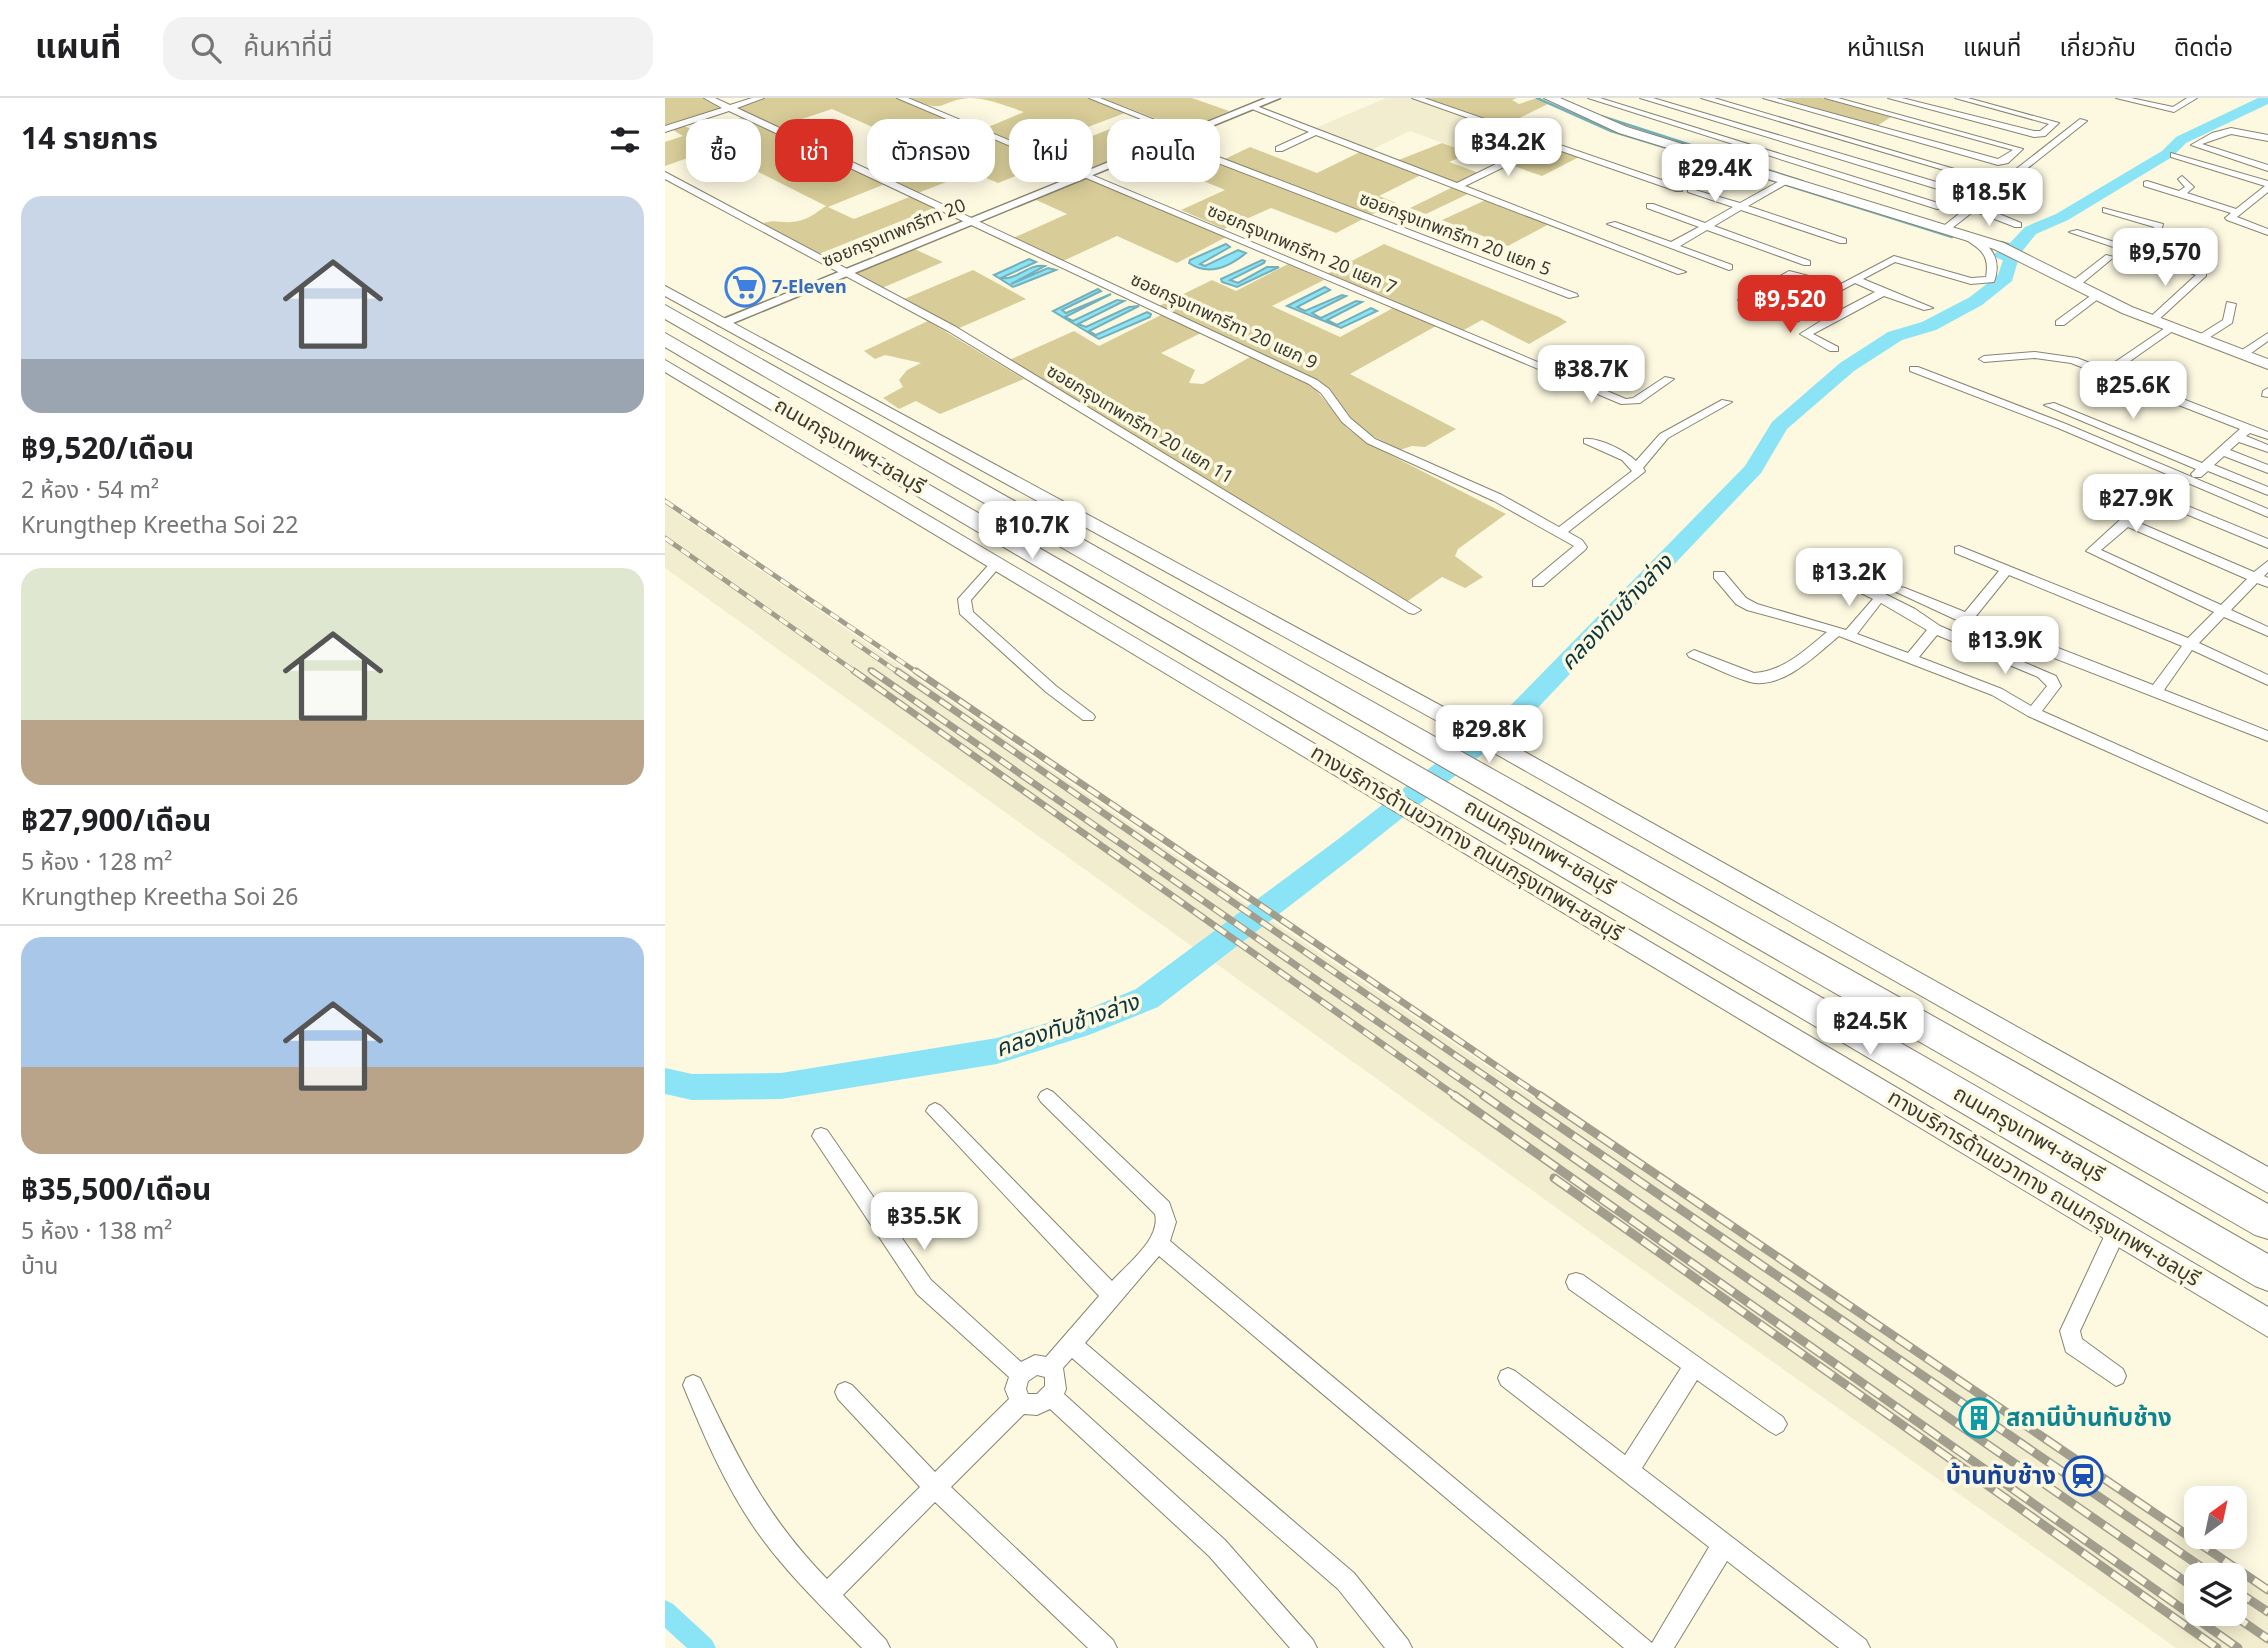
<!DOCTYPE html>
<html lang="th">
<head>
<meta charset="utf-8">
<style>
  :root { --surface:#fff; --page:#f2f2f2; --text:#202124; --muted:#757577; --line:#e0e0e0; --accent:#d93025 }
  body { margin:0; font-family:"Noto Sans","Noto Sans Thai",sans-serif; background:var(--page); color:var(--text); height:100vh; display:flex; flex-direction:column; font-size:26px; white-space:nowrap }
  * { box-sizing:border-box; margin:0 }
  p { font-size:23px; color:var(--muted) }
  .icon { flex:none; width:38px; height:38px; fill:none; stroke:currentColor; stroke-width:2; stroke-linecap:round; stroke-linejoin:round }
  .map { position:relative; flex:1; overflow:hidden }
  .panel { display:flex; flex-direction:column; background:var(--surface); width:665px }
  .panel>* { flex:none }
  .guide { position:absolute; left:21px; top:21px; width:665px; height:63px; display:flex; gap:14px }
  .needle { width:46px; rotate:33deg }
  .controls { position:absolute; left:1519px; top:1388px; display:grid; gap:14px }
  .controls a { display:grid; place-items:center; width:63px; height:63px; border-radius:14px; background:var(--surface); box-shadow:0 4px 18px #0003; font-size:35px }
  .price { position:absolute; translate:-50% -60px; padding:0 16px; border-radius:14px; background:#fff; color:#222; font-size:23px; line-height:46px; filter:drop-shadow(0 2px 4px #0008) }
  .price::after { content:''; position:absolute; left:50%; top:42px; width:21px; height:16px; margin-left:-10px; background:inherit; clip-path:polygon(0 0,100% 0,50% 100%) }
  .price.selected { background:var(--accent); color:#fff }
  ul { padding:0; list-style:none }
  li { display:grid; align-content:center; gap:14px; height:371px; padding:0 21px }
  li+li { border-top:2px solid var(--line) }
  li span { display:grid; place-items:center; height:217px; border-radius:21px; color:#555 }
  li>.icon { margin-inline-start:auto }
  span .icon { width:126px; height:126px; fill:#fffc; stroke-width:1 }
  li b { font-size:30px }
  h2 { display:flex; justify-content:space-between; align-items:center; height:84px; padding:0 21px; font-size:30px }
  .chip { padding:0 24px; border-radius:21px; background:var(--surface); box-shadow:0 4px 18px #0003; font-size:24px; line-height:63px }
  .chip.selected { background:var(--accent); color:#fff }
  header { display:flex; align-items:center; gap:42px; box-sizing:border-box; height:98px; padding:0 35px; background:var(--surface); border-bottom:2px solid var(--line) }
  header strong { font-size:33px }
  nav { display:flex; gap:38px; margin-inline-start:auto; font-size:24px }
  .search { width:490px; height:63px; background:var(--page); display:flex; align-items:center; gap:18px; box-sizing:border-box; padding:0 24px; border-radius:21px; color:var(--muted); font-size:26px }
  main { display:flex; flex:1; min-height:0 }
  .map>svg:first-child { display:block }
</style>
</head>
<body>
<header>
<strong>แผนที่</strong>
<div class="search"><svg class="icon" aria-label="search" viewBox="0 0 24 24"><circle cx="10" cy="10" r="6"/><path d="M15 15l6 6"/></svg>ค้นหาที่นี่</div>
<nav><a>หน้าแรก</a><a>แผนที่</a><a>เกี่ยวกับ</a><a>ติดต่อ</a></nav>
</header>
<main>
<section class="panel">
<h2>14 รายการ<svg class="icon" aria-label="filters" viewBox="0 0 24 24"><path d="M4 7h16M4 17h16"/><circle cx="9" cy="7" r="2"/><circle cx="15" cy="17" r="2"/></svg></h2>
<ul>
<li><span style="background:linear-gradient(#c9d6e8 75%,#9aa5b1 0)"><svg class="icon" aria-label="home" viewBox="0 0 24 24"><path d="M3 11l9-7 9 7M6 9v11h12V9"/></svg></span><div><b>฿9,520/เดือน</b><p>2 ห้อง · 54 m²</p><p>Krungthep Kreetha Soi 22</p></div></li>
<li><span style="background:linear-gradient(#dfe7d0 70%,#b9a48a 0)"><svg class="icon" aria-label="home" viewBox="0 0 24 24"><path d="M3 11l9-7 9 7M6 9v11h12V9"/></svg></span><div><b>฿27,900/เดือน</b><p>5 ห้อง · 128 m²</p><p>Krungthep Kreetha Soi 26</p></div></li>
<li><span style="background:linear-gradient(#a9c7e8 60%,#b9a48a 0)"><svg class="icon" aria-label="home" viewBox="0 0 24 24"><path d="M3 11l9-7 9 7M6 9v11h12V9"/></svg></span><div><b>฿35,500/เดือน</b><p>5 ห้อง · 138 m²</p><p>บ้าน</p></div></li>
</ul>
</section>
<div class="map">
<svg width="1603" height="1550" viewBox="0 0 1603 1550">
  <rect width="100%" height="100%" fill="#fdf9e1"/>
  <g fill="#f3edcf" fill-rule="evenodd">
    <polygon points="721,0 746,0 847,35 806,55 745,33 704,53 648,31"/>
    <path d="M0 407 573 800 1603 1495V1550H1511L925 1134 0 470ZM1570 1477V1516H1531V1477Z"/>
  </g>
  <g fill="#d8cd98">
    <polygon points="0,0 40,0 61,10 0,29"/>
    <polygon points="99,0 233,0 383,65 333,85 307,74 253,95 204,72 257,51 167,11 113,29 70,9"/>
    <path d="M245 0H422L460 15 415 32 392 24 342 41 316 32 359 14C342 8 322 0 304 0 272 3 282 17 245 0Z"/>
    <polygon points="437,0 527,0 564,13 520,32"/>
    <polygon points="756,0 852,0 847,2 854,6 872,0 883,6 838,28"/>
    <polygon points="1121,0 1157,0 1226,19 1212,28 1117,2"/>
    <path d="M79 19 220 86 163 109 189 121 247 98 271 109 154 156 98 125C110 121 115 125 126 124 143 123 150 115 161 108L48 51 0 68V44L18 38 8 32 19 28 36 35Z"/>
    <polygon points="474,20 486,25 441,43 467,54 417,73 366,52 415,33 427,38"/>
    <polygon points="847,35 877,46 835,65 806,55 784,64 814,75 793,85 731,63 777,45 807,55"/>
    <polygon points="505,45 698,121 671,135 606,110 559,131 516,112 560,92 476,57"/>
    <polygon points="880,48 914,59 877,78 843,66"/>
    <polygon points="585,49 652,75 695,54 756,77 714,98 731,105 704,118 558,62"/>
    <polygon points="421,80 561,139 512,165 452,138 398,163 348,140 402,116 369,101"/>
    <polygon points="790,88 805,95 761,116 745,110"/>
    <polygon points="823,101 886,125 843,148 777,122"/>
    <polygon points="719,146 894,219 902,224 864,246 817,222 797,233 662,176"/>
    <polygon points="247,150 278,164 217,190 188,174"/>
    <polygon points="623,166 659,182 607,208 675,239 728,210 771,228 685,276 791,331 760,349 747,348 735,352 696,332 678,313 661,288 624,268 494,208 547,182 571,193"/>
    <polygon points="308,172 361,201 292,231 239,201"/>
    <polygon points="498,216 536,235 496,255 530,272 524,285 538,286 585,259 648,288 682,330 702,345 841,416 793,451 790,458 818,479 800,490 777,479 740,505 342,263 409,233 434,248"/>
    <polygon points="263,223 359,281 275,316 251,303 234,311 218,300 238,289 234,282 242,272 256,265 220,257 210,261 199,253"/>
  </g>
  <g fill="#8be3f6" stroke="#73b0bb" stroke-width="2">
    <path d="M561 146 565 149 535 166 540 168 573 152 581 155C564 169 543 178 524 165L525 162Z"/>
    <path d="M364 161 371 164 336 180C351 183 364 165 380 168L346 186 383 170 391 172 348 189 329 177Z"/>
    <polygon points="597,162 600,163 599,165 565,182 573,185 602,169 614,169 572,189 557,184 556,181"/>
    <polygon points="660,189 665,192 632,209 640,213 677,197 681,198 647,215 656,220 691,203 697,204 662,222 672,227 706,210 712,213 676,230 622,208"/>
    <polygon points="433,191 436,193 397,212 401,215 446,196 400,219 408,223 452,202 459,203 413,226 421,229 464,209 474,208 424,233 431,237 482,214 486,216 485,219 434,241 388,213"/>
  </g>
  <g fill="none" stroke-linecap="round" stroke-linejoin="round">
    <g stroke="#73b0bb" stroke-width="2.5">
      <polyline points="872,0 946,33 1002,50"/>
      <polyline points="936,18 1137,83"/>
      <polyline points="1064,69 1287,139"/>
      <polyline points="1336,144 1349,148"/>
    </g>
    <g fill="#8be3f6" fill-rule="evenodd">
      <polygon points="1333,154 1347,161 1342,164 1330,159 1330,155"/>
      <polygon points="0,1502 8,1506 47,1542 51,1550 22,1550 0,1530"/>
    </g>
    <polygon fill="#8be3f6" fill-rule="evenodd" points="1593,0 1603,0 1603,6 1521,45 1507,59 1403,122 1371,136 1355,156 1347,183 1317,207 1271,232 1237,242 1189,273 1122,331 1096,375 865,618 692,756 493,909 424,937 332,966 116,1001 27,1002 0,996 0,970 27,976 116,975 332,940 406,918 471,891 672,742 847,606 1080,368 1107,324 1175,265 1223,234 1257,224 1305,199 1333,177 1343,147 1360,129 1391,116 1497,53 1511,39"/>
    <g stroke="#88846e" stroke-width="2">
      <g id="minor">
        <path d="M39 0H50L65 7 87 0H99L72 10 652 282 664 291 685 320 710 341 837 397 894 429 967 373 957 362 919 345V341C933 339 961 353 971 363L995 336 1057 302 1067 304 1003 340 978 370 980 373 978 375 903 434 917 442 922 449 920 452 878 488H868V482L909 448 829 403 702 345 677 324 656 295 644 286 64 13 0 34V28L57 10Z"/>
        <polygon points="232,0 243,0 961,301 968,300 1000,279 1009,281 975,305 956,306"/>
        <polygon points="424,0 435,0 525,36 518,38"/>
        <polygon points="747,0 759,0 1017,89 1017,93 1011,93 882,48 800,88 1021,174 1013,176 651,37 617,53 611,53 611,49 644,34 582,9 589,7 792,85 874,45"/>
        <polygon points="923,0 935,0 1273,105 1289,96 975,0 988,0 1295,91 1309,81 1036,0 1049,0 1320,80 1281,110 1272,111"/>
        <polygon points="1098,0 1111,0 1333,61 1348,52 1160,0 1173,0 1358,51 1343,65 1333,67"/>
        <polygon points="1223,0 1237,0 1369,33 1375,33 1384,26 1290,0 1303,0 1394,25 1380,38 1369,39"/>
        <polygon points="1451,0 1466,0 1508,9 1522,0 1532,0 1509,14"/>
        <polygon points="1415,21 1422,23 1315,108 1356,125 1356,129 1350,129 1309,113 1282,134 1276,134 1276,130"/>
        <polygon points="1566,30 1603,37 1603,43 1566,36 1537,46 1603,67 1603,73 1526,47 1547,35"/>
        <polygon points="504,40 912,196 913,198 904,200 501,45 501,41"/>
        <polygon points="1506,55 1603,83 1603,94 1572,119 1603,131 1603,137 1562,122 1560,120 1566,115 1479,88 1479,84 1482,83 1514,93 1520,89 1513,81 1517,78 1529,89 1522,95 1571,111 1600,88 1506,59"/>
        <polygon points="0,74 291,229 756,512 749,516 744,515 283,233 0,81"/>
        <polygon points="1120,80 1123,81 1123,85 1083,108 1181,141 1181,145 1175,145 1076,112 1049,128 1145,163 1145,167 1139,167 1042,132 1015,148 1067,167 1067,171 1064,172 942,126 950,124 1006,144 1034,129 982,110 982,106 988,106 1040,125 1068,109 1023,94 1023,90 1075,105"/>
        <polygon points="1438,110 1498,126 1496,133 1543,149 1524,168 1541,174 1541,178 1491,224 1482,222 1531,177 1404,134 1412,132 1515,165 1531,150 1487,136 1489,129 1438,114"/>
        <path d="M1301 135C1324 144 1338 159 1329 184L1306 186 1230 164 1198 181 1268 210 1259 212 1219 198 1148 236 1173 249V253H1165L1135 236 1159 221 1102 198 1111 196 1166 217 1210 194 1190 185 1177 192 1128 178 1086 202 1134 219V223L1130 224 1073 202 1124 173 1176 186 1229 158 1306 180 1321 179C1325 157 1316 151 1298 140L1296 138Z"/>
        <polygon points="1441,157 1449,159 1414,188 1406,188 1406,184"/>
        <polygon points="1428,196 1437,198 1399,227 1391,227 1391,223"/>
        <polygon points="1562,204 1571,206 1567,225 1539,243 1531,243 1531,239 1558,222"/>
        <polygon points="1503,228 1512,230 1458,268 1450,268 1450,264"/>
        <polygon points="1603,235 1603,243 1582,258 1574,258 1574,254"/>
        <polygon points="1370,254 1412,260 1603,334 1603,341 1585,335 1581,338 1603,347 1603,354 1574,344 1565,352 1603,367 1603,375 1559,358 1549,367 1603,389 1603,397 1543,373 1536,379 1528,379 1526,376 1531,371 1379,307 1389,305 1537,365 1575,331 1406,265 1370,260 1319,264 1314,261 1319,258"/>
        <polygon points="1245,269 1253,269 1401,326 1603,411 1603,419 1393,330 1245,273"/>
        <polygon points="1603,290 1603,299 1597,298 1598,293"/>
        <path d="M1491 395 1603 441V450L1492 404 1470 423 1589 474 1603 463V474L1599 478 1603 480V489L1592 485 1566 512 1603 529V538L1559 519 1534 545 1603 577V587L1527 552 1499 592 1603 633V643L1296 524 1229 493 1235 489 1240 490 1300 514 1334 473 1290 455V449L1294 448 1523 540 1549 514 1421 453 1457 420ZM1463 429 1582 481 1556 507 1436 452ZM1344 477 1517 548 1488 587 1311 518Z"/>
        <polygon points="332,461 338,465 306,502 308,514 391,588 428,616 430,619 428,622 418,622 381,594 295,516 293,501 328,462"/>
        <path d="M1183 470 1189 474 1186 479 1250 511 1275 528 1391 578 1396 588 1377 613 1603 714V725L1363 618 1327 597 1174 538C1151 557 1117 592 1085 584 1064 578 1044 567 1024 559L1022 556 1029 552 1089 575C1119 573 1140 552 1162 534L1082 512 1071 506 1049 480V474H1059L1081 500 1092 506 1181 532 1208 501 1176 485 1173 479 1178 471ZM1216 505 1262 532 1243 555 1192 536ZM1272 537 1373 579 1382 588 1366 608 1337 591 1254 559Z"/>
        <path d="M382 991 388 994 504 1104 511 1124 505 1143 987 1545 1044 1449 836 1287 833 1280 836 1273 843 1270 850 1273 960 1357 1016 1270 904 1191 901 1184 904 1177 911 1175 918 1177 1118 1319 1122 1326 1118 1333 1111 1337 1104 1333 1032 1282 977 1370 1201 1542 1205 1550H1174L1062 1463 1009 1550H959L494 1158 420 1245 689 1475 743 1542 747 1550H720L673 1491 407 1260 398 1270 401 1291 399 1296 560 1442 648 1542 652 1550H625L544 1458 385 1311 372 1317 359 1316 286 1389 448 1542 452 1550H423L270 1404 178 1497 221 1542 225 1550H197C161 1513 123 1477 93 1435 61 1390 39 1338 18 1287L21 1280 28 1277 35 1280C73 1360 99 1416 162 1481L255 1389 173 1301 170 1294 173 1287 180 1284 187 1287 270 1374 344 1301 340 1291 344 1279 252 1196 147 1038 150 1032 156 1030 162 1032 266 1182 356 1264 370 1257 381 1259 434 1198 261 1013 264 1008 270 1005 276 1008 447 1183C462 1166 496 1141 490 1116L376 1004 373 999 376 994ZM372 1277 380 1279V1288L372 1296H363L361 1291 363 1283Z"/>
        <polygon points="1451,1125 1458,1128 1461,1134 1415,1233 1417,1241 1458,1271 1461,1278 1458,1285 1451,1288 1401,1254 1395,1233 1444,1128"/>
      </g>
    </g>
    <g stroke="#88846e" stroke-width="3">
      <polygon id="tertiary" points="601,0 615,0 63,227 53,227 51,224"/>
    </g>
    <g stroke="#88846e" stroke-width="2">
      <g id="secondary">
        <polygon points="879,0 895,0 962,29 1339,145 1467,209 1603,261 1603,271 1457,215 1329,151 954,35"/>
        <polygon points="0,188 808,625 1603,1069 1603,1095 794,635 0,198"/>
        <polygon points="0,262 1603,1209 1603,1239 0,274"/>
      </g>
    </g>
    <g stroke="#88846e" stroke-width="2">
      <g id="motorway">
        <polygon points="0,207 1603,1106 1603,1141 1590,1137 0,221"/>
        <polygon points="0,235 1603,1156 1603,1193 1590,1188 0,249"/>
      </g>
    </g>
    <use href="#minor" fill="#fff" fill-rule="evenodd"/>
    <use href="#tertiary" fill="#fff" fill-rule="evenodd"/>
    <use href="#secondary" fill="#fff" fill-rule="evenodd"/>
    <use href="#motorway" fill="#fff" fill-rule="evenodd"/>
    <g stroke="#a19e8d" stroke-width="5">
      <g id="rail-far2">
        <polyline points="0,403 253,575"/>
        <polyline points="0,440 192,575"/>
        <polyline points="189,544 234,575"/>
        <polyline points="205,572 210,575"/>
      </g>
    </g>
    <g stroke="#a19e8d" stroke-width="7">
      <g id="rail-far1">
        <polyline points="189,573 792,999"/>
        <polyline points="207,573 821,999"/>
        <polyline points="232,573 851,999"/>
        <polyline points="251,573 877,999"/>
      </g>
    </g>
    <g stroke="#a19e8d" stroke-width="9">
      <g id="rail">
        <polyline points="789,997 1573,1550"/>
        <polyline points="818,997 1531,1491"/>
        <polyline points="849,997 1548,1477"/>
        <polyline points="874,997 1603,1492"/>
        <polyline points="889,1080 1552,1550"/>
        <polyline points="1570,1492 1603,1514"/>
        <polyline points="1567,1516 1603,1541"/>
      </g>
    </g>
    <use href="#rail-far2" stroke="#fdf9e1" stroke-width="3.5" stroke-dasharray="10" stroke-linecap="butt"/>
    <use href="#rail-far1" stroke="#fdf9e1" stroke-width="4.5" stroke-dasharray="13" stroke-linecap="butt"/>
    <use href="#rail" stroke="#fdf9e1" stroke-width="6" stroke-dasharray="18" stroke-linecap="butt"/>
  </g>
  <defs>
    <g id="supermarket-ring" transform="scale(2.0125)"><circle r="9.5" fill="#fdf9e1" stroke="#3f7fe0" stroke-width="1.5"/><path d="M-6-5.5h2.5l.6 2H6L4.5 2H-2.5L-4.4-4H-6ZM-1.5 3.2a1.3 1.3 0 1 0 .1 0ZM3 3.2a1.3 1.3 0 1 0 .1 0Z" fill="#3f7fe0"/></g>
    <g id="building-ring" transform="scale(2.0125)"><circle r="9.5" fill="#fdf9e1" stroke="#0f9aa8" stroke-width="1.5"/><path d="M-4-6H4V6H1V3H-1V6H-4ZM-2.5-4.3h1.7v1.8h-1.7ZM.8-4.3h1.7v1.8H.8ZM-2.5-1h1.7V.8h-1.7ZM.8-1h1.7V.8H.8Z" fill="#0f9aa8"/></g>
    <g id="station-ring" transform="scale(2.0125)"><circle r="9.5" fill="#fdf9e1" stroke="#1a4fb4" stroke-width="1.5"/><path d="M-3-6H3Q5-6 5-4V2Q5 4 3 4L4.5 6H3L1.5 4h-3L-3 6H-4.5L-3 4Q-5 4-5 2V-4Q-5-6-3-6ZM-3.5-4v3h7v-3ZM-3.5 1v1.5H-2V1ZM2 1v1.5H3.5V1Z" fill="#1a4fb4"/></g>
  </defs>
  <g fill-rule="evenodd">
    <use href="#supermarket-ring" x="80" y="189"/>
    <use href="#building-ring" x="1314" y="1320"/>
    <use href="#station-ring" x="1418" y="1378"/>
  </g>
  <g text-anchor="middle" stroke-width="7" stroke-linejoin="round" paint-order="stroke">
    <g font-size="18" fill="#3b3a30" stroke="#fdf9e1">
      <text transform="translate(229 135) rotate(-22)" y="6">ซอยกรุงเทพกรีฑา 20</text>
      <text transform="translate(790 136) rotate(21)" y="6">ซอยกรุงเทพกรีฑา 20 แยก 5</text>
      <text transform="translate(637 151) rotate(23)" y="6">ซอยกรุงเทพกรีฑา 20 แยก 7</text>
      <text transform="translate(559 223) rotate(25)" y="6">ซอยกรุงเทพกรีฑา 20 แยก 9</text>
      <text transform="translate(475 326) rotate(31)" y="6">ซอยกรุงเทพกรีฑา 20 แยก 11</text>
    </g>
    <g font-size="18" font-weight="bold" fill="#366cbe" stroke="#fdf9e1" text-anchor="start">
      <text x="107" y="195">7-Eleven</text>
    </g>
    <g font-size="21" fill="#3b3a30" stroke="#fdf9e1">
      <text transform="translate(185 348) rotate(30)" y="7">ถนนกรุงเทพฯ-ชลบุรี</text>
      <text transform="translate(802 745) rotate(31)" y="7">ทางบริการด้านขวาทาง ถนนกรุงเทพฯ-ชลบุรี</text>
      <text transform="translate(875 749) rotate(30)" y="7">ถนนกรุงเทพฯ-ชลบุรี</text>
      <text transform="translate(1364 1036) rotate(30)" y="7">ถนนกรุงเทพฯ-ชลบุรี</text>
      <text transform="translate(1379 1090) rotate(31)" y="7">ทางบริการด้านขวาทาง ถนนกรุงเทพฯ-ชลบุรี</text>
    </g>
    <g font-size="23" font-style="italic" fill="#0b363f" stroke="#fdf9e1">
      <text transform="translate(951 514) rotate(-46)" y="8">คลองทับช้างล่าง</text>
      <text transform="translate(402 927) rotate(-19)" y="8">คลองทับช้างล่าง</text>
    </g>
    <g font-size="24" font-weight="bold" fill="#0d838f" stroke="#fdf9e1" text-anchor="start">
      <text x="1341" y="1328">สถานีบ้านทับช้าง</text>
    </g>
    <g font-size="24" font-weight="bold" fill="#164399" stroke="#fdf9e1" text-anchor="end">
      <text x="1391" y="1386">บ้านทับช้าง</text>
    </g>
  </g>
</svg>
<div class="controls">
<a><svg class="needle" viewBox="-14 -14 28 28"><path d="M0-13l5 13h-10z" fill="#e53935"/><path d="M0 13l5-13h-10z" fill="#757577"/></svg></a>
<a><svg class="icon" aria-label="layers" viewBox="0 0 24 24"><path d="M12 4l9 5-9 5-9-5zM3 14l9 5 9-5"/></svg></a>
</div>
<b class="price" style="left:843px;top:80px">฿34.2K</b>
<b class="price" style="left:1050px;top:106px">฿29.4K</b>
<b class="price" style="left:1324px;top:130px">฿18.5K</b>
<b class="price" style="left:1500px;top:190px">฿9,570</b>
<b class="price selected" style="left:1125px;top:237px">฿9,520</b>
<b class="price" style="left:926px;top:307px">฿38.7K</b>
<b class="price" style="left:1468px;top:323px">฿25.6K</b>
<b class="price" style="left:1471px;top:436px">฿27.9K</b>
<b class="price" style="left:367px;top:463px">฿10.7K</b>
<b class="price" style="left:1184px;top:510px">฿13.2K</b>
<b class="price" style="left:1340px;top:578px">฿13.9K</b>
<b class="price" style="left:824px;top:667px">฿29.8K</b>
<b class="price" style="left:1205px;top:959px">฿24.5K</b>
<b class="price" style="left:259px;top:1154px">฿35.5K</b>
<div class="guide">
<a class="chip">ซื้อ</a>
<a class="chip selected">เช่า</a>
<a class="chip">ตัวกรอง</a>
<a class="chip">ใหม่</a>
<a class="chip">คอนโด</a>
</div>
</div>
</main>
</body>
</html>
